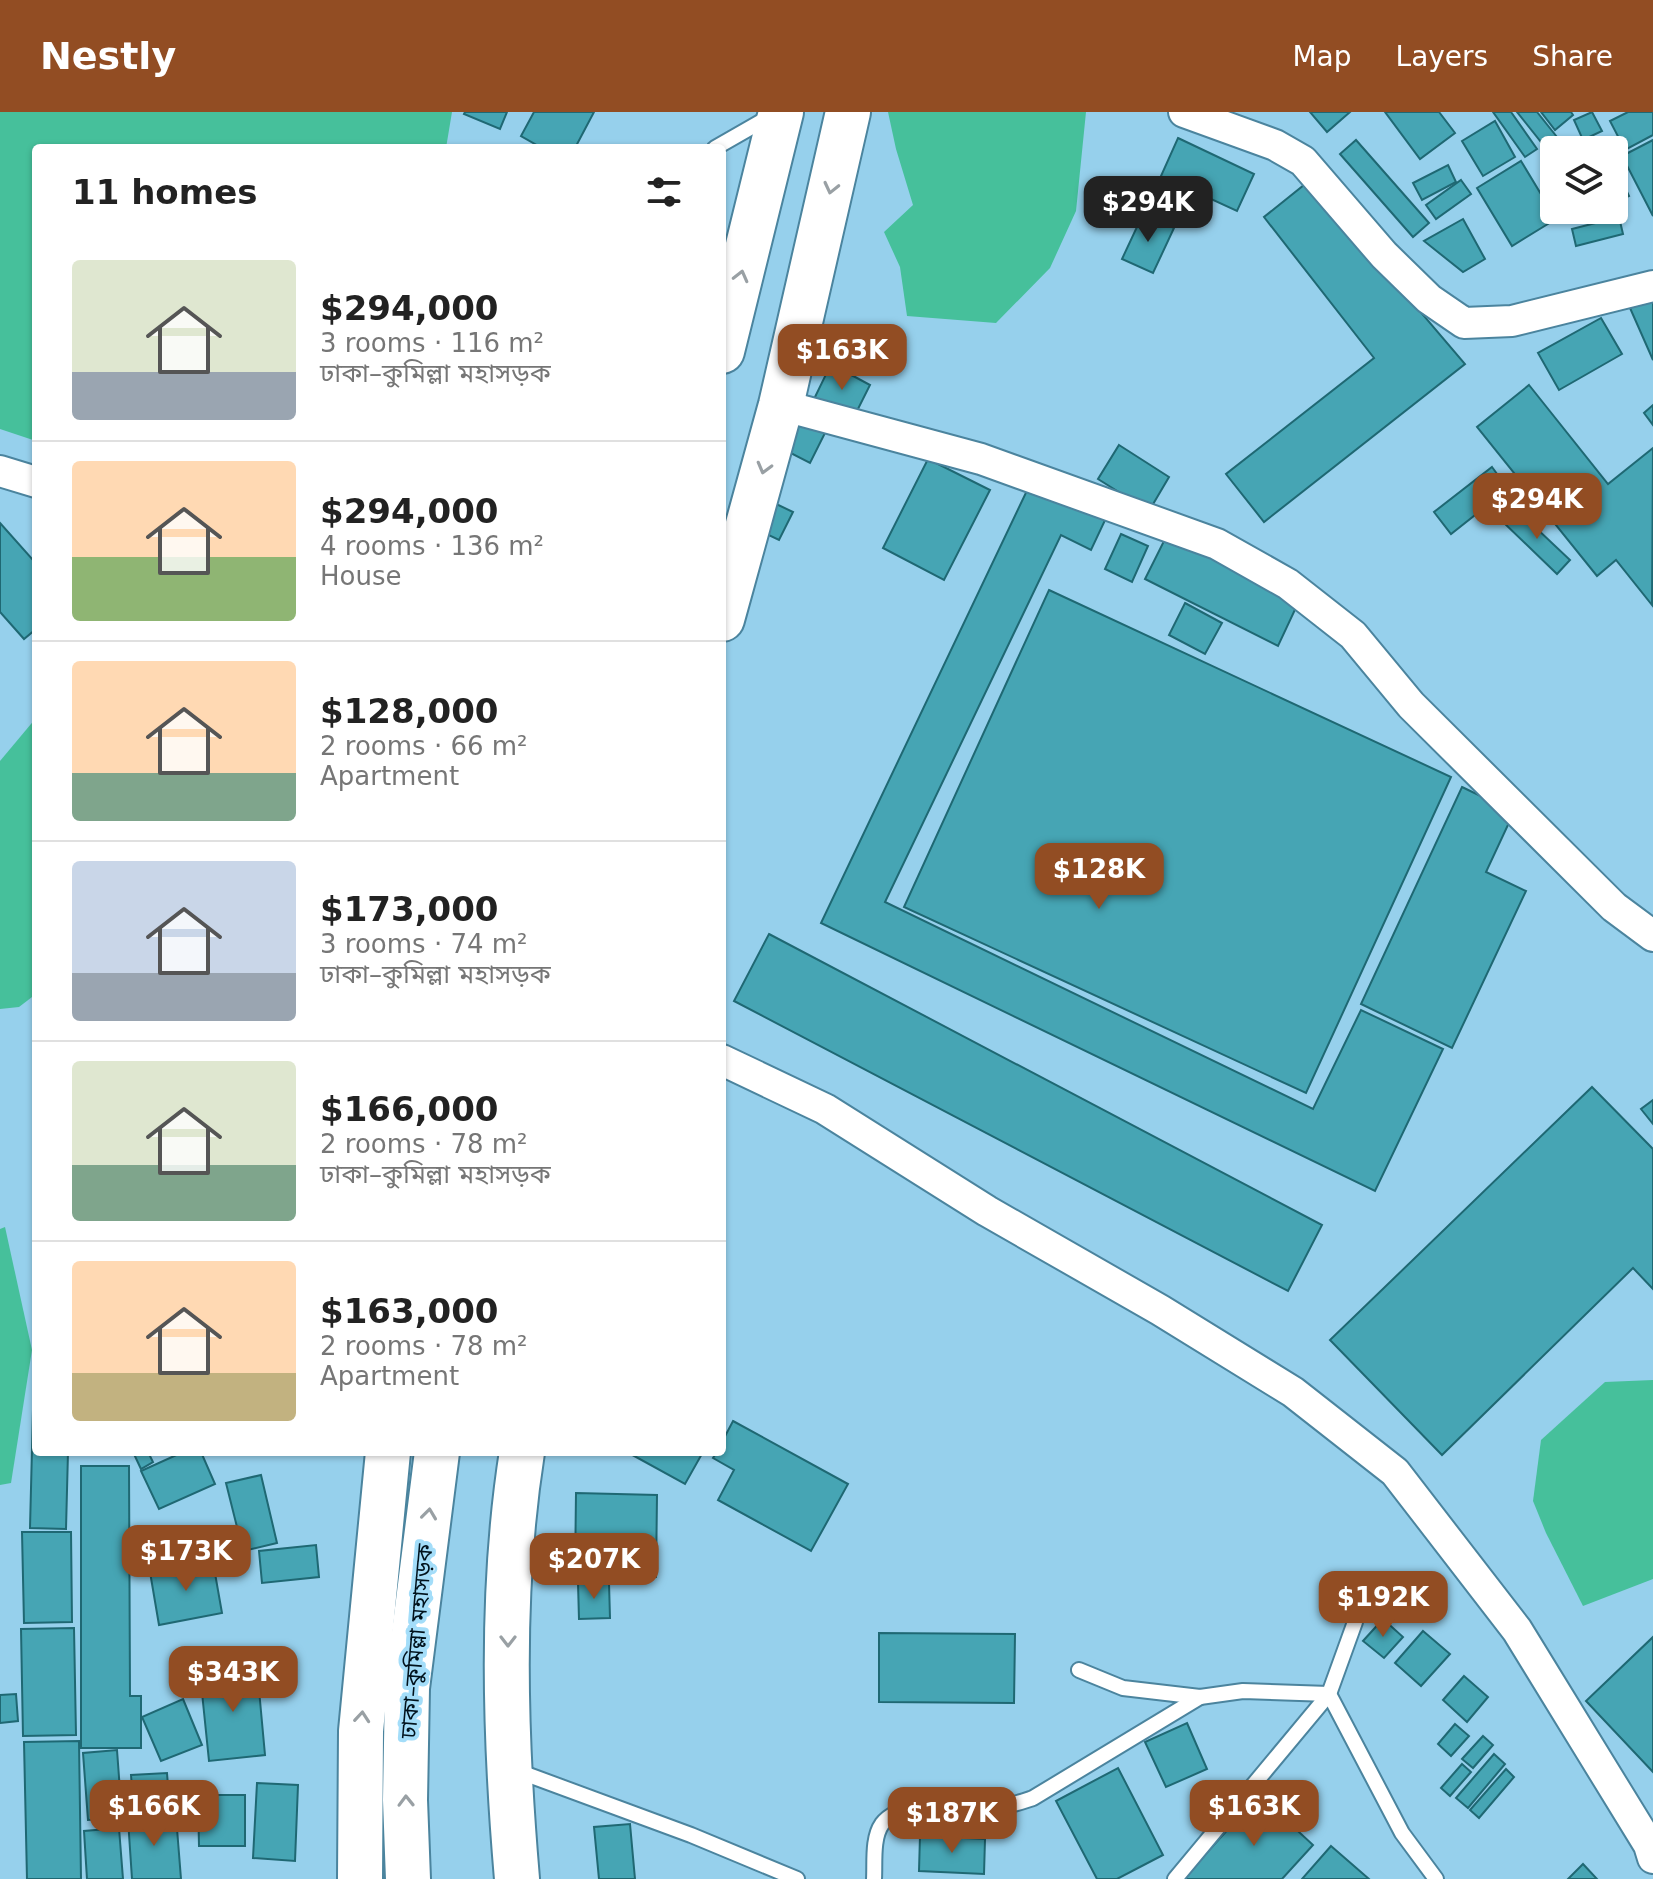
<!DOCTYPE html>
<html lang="en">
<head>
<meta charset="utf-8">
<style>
  :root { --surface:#fff; --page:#f6f6f6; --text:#222; --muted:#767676; --line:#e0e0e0; --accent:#924d23 }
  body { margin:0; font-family:"DejaVu Sans","Noto Sans Bengali",sans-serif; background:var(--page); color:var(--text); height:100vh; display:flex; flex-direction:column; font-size:30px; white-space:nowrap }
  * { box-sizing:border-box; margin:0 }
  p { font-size:26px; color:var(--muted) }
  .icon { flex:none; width:44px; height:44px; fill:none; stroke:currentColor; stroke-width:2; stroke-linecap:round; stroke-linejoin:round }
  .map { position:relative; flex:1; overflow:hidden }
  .side { position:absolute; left:32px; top:32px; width:694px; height:1312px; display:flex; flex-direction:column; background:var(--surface); border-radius:8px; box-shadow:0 2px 6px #0004 }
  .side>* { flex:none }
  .fabs { position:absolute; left:1540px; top:24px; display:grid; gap:16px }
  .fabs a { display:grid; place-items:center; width:88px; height:88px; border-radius:8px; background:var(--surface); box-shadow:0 2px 6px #0004; font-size:40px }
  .price { position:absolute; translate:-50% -68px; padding:0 18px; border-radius:16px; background:var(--accent); color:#fff; font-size:26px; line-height:52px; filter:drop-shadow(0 2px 4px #0008) }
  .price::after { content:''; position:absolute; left:50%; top:48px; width:24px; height:18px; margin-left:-12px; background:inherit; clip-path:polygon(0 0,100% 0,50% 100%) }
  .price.on { background:#222; color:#fff }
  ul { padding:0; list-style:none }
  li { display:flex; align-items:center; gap:24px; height:200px; padding:0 40px }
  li+li { border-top:2px solid var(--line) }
  li span { display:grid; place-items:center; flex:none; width:224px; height:160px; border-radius:8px; color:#555 }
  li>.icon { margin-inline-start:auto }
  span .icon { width:96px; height:96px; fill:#fffc; stroke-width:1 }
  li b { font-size:34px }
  h2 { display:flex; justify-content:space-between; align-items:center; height:96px; padding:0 40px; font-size:34px }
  header { display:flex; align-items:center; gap:48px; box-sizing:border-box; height:112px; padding:0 40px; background:var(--accent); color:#fff }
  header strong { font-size:38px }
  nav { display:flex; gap:44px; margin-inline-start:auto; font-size:28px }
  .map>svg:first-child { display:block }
</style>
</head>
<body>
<header>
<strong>Nestly</strong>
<nav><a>Map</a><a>Layers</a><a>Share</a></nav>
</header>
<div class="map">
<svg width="1653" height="1767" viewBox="0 0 1653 1767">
  <rect width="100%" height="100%" fill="#96d0ec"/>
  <g fill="#46c09b">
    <polygon points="0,0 452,0 446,36 36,36 36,329 0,317"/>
    <polygon points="888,0 1086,0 1076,99 1050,156 996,211 907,204 900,155 884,120 913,93 896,37"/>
    <polygon points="36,606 36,882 19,895 0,897 0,649"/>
    <polygon points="5,1115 32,1238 11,1371 0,1373 0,1117"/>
    <polygon points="1653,1268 1653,1467 1583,1494 1546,1421 1533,1389 1541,1328 1605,1270"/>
  </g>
  <g fill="#46a5b4" stroke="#1f6873" stroke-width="2">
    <polygon points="465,0 507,0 500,17 464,2"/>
    <polygon points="534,0 594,0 575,36 542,36 521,24"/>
    <polygon points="1310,0 1350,0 1327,20"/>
    <polygon points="1385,0 1439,0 1455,21 1420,47"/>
    <polygon points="1493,0 1511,0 1537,37 1525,45"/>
    <polygon points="1517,0 1537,0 1557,25 1545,35"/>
    <polygon points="1541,0 1571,0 1573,3 1555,18"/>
    <polygon points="1592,0 1602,19 1583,28 1574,8"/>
    <polygon points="1628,0 1653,0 1653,23 1625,38 1610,9"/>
    <polygon points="1495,9 1515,45 1483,64 1462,29"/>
    <polygon points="1178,26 1254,62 1237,99 1196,80 1183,109 1148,93"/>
    <polygon points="1356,28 1429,111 1413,125 1340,42"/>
    <polygon points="1653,28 1653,104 1622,44"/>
    <polygon points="1521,49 1556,107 1512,134 1477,76"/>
    <polygon points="1614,52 1629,84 1614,91"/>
    <polygon points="1448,53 1456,70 1422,88 1413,71"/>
    <polygon points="1461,68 1471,82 1436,107 1426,93"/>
    <polygon points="1309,69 1465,252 1264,410 1226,362 1374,246 1264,105"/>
    <polygon points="1561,98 1591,98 1567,110"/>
    <polygon points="1143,102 1174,116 1153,161 1122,147"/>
    <polygon points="1619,105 1623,122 1576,134 1572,117"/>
    <polygon points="1463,107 1485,147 1463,160 1424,129"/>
    <polygon points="1653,186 1653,248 1630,196"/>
    <polygon points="1601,206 1622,242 1559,278 1538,241"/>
    <polygon points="831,252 870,273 853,307 814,287"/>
    <polygon points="1529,273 1608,372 1653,336 1652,493 1616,448 1597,464 1477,315"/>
    <polygon points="1653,293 1653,313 1644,301"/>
    <polygon points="792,302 826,319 810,351 777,334"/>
    <polygon points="1119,333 1169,365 1149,399 1098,367"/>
    <polygon points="928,347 990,378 944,468 883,436"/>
    <polygon points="1492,355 1508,377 1451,422 1434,400"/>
    <polygon points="1032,368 1107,404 1091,438 1061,423 885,790 1313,997 1361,898 1443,937 1375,1079 821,811"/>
    <polygon points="772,390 793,400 779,428 758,418"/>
    <polygon points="1516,397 1570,448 1557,462 1503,410"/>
    <polygon points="0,411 32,447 36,444 36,517 24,527 0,500"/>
    <polygon points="1168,421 1300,487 1278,534 1145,467"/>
    <polygon points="1121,422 1148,434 1132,470 1105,457"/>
    <polygon points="1049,478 1451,665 1306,981 904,795"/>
    <polygon points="1185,491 1222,511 1205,542 1169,523"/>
    <polygon points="1462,675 1514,700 1486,760 1526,779 1452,936 1361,892"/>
    <polygon points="769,822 1322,1113 1288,1179 734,889"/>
    <polygon points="1592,975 1653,1037 1653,1177 1633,1156 1442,1343 1330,1228"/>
    <polygon points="1653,988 1653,1012 1641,997"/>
    <polygon points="34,1258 36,1258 36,1340 68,1340 66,1417 30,1416"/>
    <polygon points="733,1309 848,1372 811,1439 718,1388 734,1358 713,1346 717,1340 722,1340 722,1330"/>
    <polygon points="133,1340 148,1340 153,1350 141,1357"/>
    <polygon points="183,1340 201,1340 215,1372 159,1397 141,1359"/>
    <polygon points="627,1340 703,1340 685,1372"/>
    <polygon points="81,1354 129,1354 130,1584 141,1584 141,1636 81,1636"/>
    <polygon points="261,1363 277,1431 243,1439 226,1371"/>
    <polygon points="576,1381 657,1383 656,1465 575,1463"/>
    <polygon points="22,1420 71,1420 72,1510 24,1511"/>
    <polygon points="193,1427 223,1429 222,1446 193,1445"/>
    <polygon points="316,1433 319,1465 262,1471 259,1439"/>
    <polygon points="213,1450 222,1501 159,1513 150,1460"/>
    <polygon points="578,1471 609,1471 610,1506 579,1507"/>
    <polygon points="1383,1507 1403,1525 1384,1546 1363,1529"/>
    <polygon points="74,1516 76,1623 23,1624 21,1517"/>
    <polygon points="1423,1519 1450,1542 1421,1574 1395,1551"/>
    <polygon points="879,1521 1015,1522 1014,1591 879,1590"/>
    <polygon points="1653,1525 1653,1660 1586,1589"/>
    <polygon points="257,1556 265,1643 209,1649 200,1561"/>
    <polygon points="1464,1564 1488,1585 1467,1610 1443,1588"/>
    <polygon points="16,1582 18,1609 0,1611 0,1583"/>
    <polygon points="183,1587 202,1633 161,1649 142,1605"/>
    <polygon points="1187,1611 1207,1657 1166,1675 1145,1630"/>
    <polygon points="1455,1612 1469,1624 1451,1644 1438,1632"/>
    <polygon points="1483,1624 1493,1633 1473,1656 1462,1647"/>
    <polygon points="79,1629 81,1767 27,1767 24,1630"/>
    <polygon points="117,1638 122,1706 88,1708 83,1641"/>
    <polygon points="1494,1642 1505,1652 1468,1696 1456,1686"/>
    <polygon points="1462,1652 1471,1660 1450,1684 1441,1676"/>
    <polygon points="1118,1656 1163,1743 1117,1767 1097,1767 1056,1689"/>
    <polygon points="1506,1657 1514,1665 1479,1706 1470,1698"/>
    <polygon points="167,1661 170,1700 134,1702 131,1663"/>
    <polygon points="257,1671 298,1673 295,1749 253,1746"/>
    <polygon points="198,1683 245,1683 245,1734 199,1734"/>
    <polygon points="1259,1683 1313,1733 1282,1767 1183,1767"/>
    <polygon points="176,1704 181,1767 132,1767 128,1707"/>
    <polygon points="630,1712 635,1767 599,1767 594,1715"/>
    <polygon points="119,1716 123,1767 87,1767 84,1719"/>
    <polygon points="920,1724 985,1727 984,1762 919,1759"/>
    <polygon points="1331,1734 1369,1767 1302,1767"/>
    <polygon points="1583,1752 1597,1767 1568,1767"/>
  </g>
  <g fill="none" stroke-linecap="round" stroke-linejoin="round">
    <g stroke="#4b849e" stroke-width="18">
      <g id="lane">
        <polyline points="715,36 771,4"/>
        <polyline points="1079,1558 1123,1576 1200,1585 1243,1579 1329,1582 1402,1721 1436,1767"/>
        <polyline points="515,1658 691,1723 797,1767"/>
        <path d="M874 1767C875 1751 872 1726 882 1712 903 1684 973 1697 1003 1694 1013 1693 1024 1689 1033 1686L1200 1585"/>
        <polyline points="1175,1767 1329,1582 1355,1510"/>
      </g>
    </g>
    <g stroke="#4b849e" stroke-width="34">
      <g id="street">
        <polyline points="1184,0 1275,33 1303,49 1384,143 1429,187 1464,211 1512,209 1653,174"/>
        <polyline points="781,293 981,347 1217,432 1288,472 1353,523 1411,593 1614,795 1653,824"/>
        <polyline points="0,359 36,370"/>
        <polyline points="722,948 825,997 987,1099 1160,1198 1293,1280 1395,1360 1517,1518 1649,1733 1653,1746"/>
      </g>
    </g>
    <g stroke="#4b849e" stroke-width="48">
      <g id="highway">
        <polyline points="722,239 781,0"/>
        <polyline points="722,507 781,293 848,0"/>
        <polyline points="360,1767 361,1619 388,1340"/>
        <polyline points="408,1767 405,1688 407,1576 437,1340"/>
        <path d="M517 1767C505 1627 500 1479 522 1340"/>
      </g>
    </g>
    <use href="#lane" stroke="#fff" stroke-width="14"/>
    <use href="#street" stroke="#fff" stroke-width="30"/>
    <use href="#highway" stroke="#fff" stroke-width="44"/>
  </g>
  <defs><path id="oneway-chevron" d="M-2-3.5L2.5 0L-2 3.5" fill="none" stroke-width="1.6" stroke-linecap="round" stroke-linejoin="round" transform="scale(2)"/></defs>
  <g stroke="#99a0a4">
    <use href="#oneway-chevron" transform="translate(831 76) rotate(103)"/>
    <use href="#oneway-chevron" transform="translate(741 164) rotate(-76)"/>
    <use href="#oneway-chevron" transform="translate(764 356) rotate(105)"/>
    <use href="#oneway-chevron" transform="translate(429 1402) rotate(-83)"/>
    <use href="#oneway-chevron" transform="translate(508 1529) rotate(90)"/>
    <use href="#oneway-chevron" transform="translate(362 1605) rotate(-85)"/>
    <use href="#oneway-chevron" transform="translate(406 1689) rotate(-91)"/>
  </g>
  <g text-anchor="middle" stroke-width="8" stroke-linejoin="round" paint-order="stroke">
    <g font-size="22" fill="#00121c" stroke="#a3ddf9">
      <text transform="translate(416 1529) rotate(-85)" y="8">ঢাকা–কুমিল্লা মহাসড়ক</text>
    </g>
  </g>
</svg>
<div class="fabs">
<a><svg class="icon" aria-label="layers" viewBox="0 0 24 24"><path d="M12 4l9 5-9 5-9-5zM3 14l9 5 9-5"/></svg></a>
</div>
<b class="price on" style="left:1148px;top:132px">$294K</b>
<b class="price" style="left:842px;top:280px">$163K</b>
<b class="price" style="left:1537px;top:429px">$294K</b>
<b class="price" style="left:1099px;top:799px">$128K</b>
<b class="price" style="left:186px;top:1481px">$173K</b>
<b class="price" style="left:594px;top:1489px">$207K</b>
<b class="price" style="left:1383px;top:1527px">$192K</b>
<b class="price" style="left:233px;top:1602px">$343K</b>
<b class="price" style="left:154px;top:1736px">$166K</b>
<b class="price" style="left:1254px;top:1736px">$163K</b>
<b class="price" style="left:952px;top:1743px">$187K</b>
<section class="side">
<h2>11 homes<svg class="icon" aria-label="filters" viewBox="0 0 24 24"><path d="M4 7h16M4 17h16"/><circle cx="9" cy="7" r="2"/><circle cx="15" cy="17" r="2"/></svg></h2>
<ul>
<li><span style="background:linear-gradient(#dfe7d0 70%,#9aa5b1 0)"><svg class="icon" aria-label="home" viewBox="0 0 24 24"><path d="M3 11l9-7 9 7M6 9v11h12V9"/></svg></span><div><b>$294,000</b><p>3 rooms · 116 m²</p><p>ঢাকা–কুমিল্লা মহাসড়ক</p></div></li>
<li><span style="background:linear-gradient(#ffd9b3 60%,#8fb573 0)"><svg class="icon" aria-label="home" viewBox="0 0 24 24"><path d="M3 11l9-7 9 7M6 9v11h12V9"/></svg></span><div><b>$294,000</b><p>4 rooms · 136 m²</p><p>House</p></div></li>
<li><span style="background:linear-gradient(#ffd9b3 70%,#7fa58c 0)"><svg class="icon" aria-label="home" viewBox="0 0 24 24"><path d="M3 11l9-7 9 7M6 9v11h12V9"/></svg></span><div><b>$128,000</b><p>2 rooms · 66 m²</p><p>Apartment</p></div></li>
<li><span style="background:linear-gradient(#c9d6e8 70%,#9aa5b1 0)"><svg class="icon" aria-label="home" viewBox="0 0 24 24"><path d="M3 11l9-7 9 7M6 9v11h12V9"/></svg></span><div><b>$173,000</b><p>3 rooms · 74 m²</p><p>ঢাকা–কুমিল্লা মহাসড়ক</p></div></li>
<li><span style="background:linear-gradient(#dfe7d0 65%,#7fa58c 0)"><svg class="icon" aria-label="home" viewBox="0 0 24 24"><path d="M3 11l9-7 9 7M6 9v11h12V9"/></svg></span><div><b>$166,000</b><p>2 rooms · 78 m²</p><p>ঢাকা–কুমিল্লা মহাসড়ক</p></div></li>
<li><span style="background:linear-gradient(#ffd9b3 70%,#c2b280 0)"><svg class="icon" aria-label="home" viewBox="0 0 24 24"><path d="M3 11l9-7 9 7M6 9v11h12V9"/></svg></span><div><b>$163,000</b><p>2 rooms · 78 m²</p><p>Apartment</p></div></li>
</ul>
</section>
</div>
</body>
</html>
